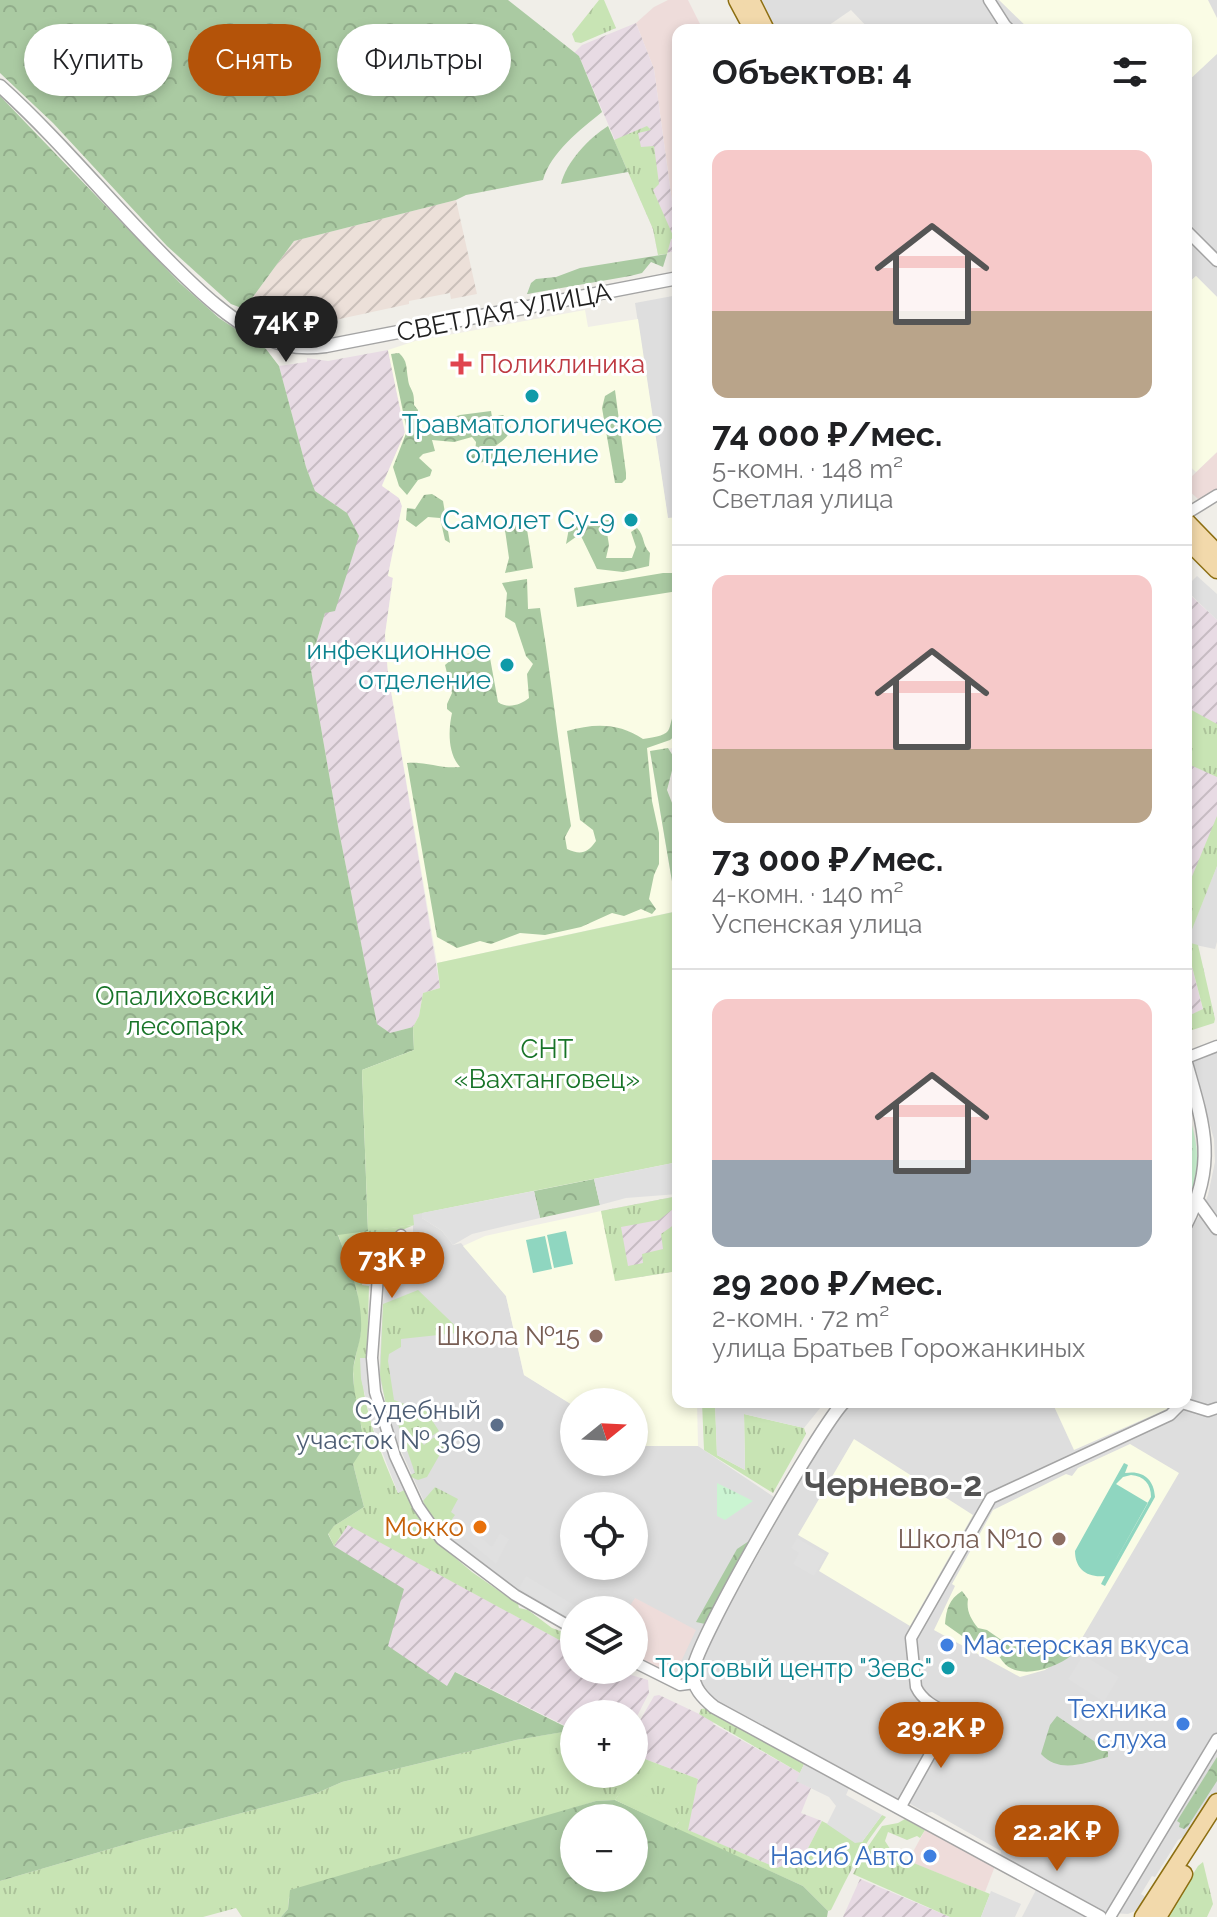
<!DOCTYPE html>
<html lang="ru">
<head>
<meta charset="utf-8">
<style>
  :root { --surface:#fff; --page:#f6f6f6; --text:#202124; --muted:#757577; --line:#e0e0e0; --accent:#b45309 }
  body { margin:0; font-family:Raleway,sans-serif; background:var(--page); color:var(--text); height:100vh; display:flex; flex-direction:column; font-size:30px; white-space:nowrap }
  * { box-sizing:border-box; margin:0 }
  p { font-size:26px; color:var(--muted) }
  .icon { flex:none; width:44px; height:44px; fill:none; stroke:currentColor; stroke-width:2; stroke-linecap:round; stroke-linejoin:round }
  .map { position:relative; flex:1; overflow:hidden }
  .drawer { position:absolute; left:672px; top:24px; width:520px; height:1384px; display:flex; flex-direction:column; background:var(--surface); border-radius:16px; box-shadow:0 4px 12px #0003 }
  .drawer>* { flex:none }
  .banner { position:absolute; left:24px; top:24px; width:528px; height:72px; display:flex; gap:16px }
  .needle { width:52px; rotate:72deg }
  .fabs { position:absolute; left:560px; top:1388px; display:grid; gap:16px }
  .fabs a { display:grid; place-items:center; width:88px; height:88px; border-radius:50%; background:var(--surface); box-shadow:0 4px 12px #0003; font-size:40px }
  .price { position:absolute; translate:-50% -68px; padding:0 18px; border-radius:28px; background:var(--accent); color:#fff; font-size:26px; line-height:52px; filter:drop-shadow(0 2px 4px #0008) }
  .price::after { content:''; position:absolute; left:50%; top:48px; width:24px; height:18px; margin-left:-12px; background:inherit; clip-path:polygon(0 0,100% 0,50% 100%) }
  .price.selected { background:#222; color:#fff }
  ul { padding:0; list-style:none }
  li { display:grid; align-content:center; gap:16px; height:424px; padding:0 40px }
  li+li { border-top:2px solid var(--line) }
  li span { display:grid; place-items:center; height:248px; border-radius:16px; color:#555 }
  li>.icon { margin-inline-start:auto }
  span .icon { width:144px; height:144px; fill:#fffc; stroke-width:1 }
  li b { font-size:34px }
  h2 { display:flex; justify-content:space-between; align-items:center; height:96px; padding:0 40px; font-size:34px }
  .chip { padding:0 28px; border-radius:36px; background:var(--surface); box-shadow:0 4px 12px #0003; font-size:28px; line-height:72px }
  .chip.selected { background:var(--accent); color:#fff }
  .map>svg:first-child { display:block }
</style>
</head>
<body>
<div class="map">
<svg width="1217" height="1917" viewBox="0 0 1217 1917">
  <defs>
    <pattern id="industrial-furrows" width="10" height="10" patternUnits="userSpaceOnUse" patternTransform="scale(2)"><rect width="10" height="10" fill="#e8dbe4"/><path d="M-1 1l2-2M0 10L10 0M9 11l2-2" fill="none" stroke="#c7bcc3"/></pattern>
    <pattern id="military-furrows" width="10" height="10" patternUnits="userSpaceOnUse" patternTransform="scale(2)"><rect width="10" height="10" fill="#ece0d9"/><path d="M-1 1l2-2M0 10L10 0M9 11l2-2" fill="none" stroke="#cac0ba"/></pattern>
    <pattern id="grass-tufts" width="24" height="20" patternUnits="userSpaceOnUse" patternTransform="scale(2)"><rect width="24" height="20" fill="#c8e4b4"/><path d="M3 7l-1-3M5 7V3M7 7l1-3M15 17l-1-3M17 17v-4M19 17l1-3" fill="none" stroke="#acc39a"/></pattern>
    <pattern id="forest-crowns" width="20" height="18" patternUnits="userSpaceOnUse" patternTransform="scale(2)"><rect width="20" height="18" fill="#aacaa2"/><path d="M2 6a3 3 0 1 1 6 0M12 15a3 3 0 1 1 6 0" fill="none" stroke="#92ad8b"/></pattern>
    <pattern id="park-tufts" width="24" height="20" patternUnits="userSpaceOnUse" patternTransform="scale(2)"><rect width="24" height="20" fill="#cbf4d2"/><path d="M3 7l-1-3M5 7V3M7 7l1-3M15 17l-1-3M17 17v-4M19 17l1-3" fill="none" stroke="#aed1b4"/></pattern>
  </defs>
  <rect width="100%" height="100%" fill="#f0eee8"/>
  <g fill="#dedede" fill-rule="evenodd">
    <polygon points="762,0 1217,0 1217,297 1196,276 1186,285 1186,30 870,30 851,10 822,30 776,30"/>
    <polygon points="678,295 678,517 668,519 635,303"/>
    <polygon points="1217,866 1217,942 1215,949 1186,943"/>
    <polygon points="1217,1050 1217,1791 1187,1835 1178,1840 1155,1877 1152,1876 1141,1894 1147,1898 1135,1911 1128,1914 1112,1913 1100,1912 1000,1857 1001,1851 932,1812 926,1813 900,1798 893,1800 717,1703 703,1688 699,1673 705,1654 721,1620 829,1429 851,1402 1186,1402 1186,1234 1200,1215 1208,1195 1215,1162 1214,1139 1191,1061"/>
    <path d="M422 1213V1218L442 1231 453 1245 461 1243 506 1296 524 1375 574 1406V1462H634V1441L644 1446H698L777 1499 703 1632 683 1677 676 1679 634 1657V1610H574V1624L505 1582 440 1530 430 1515 393 1433 379 1375 385 1267 413 1234V1215ZM574 1506H634V1566H574Z"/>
  </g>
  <g fill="#eedcda">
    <polygon points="668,0 688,0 703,30 678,30 678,212 673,209 654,69 636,23 654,7"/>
    <polygon points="1217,452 1217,501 1208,508 1186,488 1186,482"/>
    <polygon points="635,1598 696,1630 677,1670 666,1673 634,1655 634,1610 627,1610"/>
    <polygon points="925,1830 995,1866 985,1892 908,1861"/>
  </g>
  <g fill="url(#industrial-furrows)">
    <polygon points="636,23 654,69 673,209 678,224 678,251 658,254 653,229 579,56 574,53 582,45"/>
    <polygon points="388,350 405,433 382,485 399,498 402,506 388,575 393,577 385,635 388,673 440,988 423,993 419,1016 413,1027 390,1033 377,1025 338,826 310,664 325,613 347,513 315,491 306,467 279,366 307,362 307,358 328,361"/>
    <polygon points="1186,581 1190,584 1187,592 1217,620 1217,866 1186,943 1203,1010 1186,1017"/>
    <polygon points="678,1196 678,1271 615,1281 601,1211"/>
    <polygon points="348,1524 574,1648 574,1670 614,1670 648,1680 649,1693 634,1722 634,1714 574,1714 574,1730 456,1672 447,1687 387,1646 334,1546"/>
    <polygon points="659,1695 714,1721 713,1724 800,1773 797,1781 811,1788 801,1813 822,1821 803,1858 777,1868 687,1830 698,1779 634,1755 634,1731 654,1696"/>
    <polygon points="860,1879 950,1917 843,1917"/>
  </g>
  <g fill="#fafce5">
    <polygon points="999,0 1208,0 1217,18 1217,54 1186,83 1186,30 1030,30"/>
    <polygon points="1196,276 1217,297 1217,452 1196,472 1186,463 1186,285"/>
    <polygon points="585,310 588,327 638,319 668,518 678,517 678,747 650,752 677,911 437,963 388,673 385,635 393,578 388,576 402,506 399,498 382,486 405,432 388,350 415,341"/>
    <polygon points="601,1211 616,1281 678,1271 678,1402 697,1402 698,1446 644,1446 634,1441 634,1402 574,1402 574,1406 524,1375 506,1296 463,1246 485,1236"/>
    <polygon points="1052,1402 1164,1402 1167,1409 1074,1450"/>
    <polygon points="854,1439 973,1515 910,1626 819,1571 829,1553 798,1535"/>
    <polygon points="1130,1444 1179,1473 1075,1650 1045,1670 1020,1677 934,1630 955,1586 952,1584 993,1510 1066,1474 1072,1476 1078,1468"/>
  </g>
  <polygon fill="url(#military-furrows)" points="456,200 477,294 451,299 450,293 409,301 409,304 335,320 330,330 244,309 294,241"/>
  <g fill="url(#grass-tufts)">
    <polygon points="599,0 604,0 616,28 581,43 575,42 572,34"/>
    <polygon points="647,126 651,130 638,133 641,147 654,146 659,184 653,190 674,238 671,239 667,254 658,255 653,229 614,140"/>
    <polygon points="1186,707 1217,724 1217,777 1186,763"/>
    <polygon points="1217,816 1217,866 1187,942 1198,945 1215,1019 1214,1023 1186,1032 1186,1017 1203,1009 1186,943 1186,891"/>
    <polygon points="678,1196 678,1205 659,1220 621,1227 628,1266 643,1263 642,1254 663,1249 661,1234 678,1222 678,1271 615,1281 601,1211"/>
    <path d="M414 1225 395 1233 377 1251 369 1249 362 1285 369 1286 367 1358H361C361 1405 379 1450 398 1493L404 1490 432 1538 472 1572 518 1604 519 1608 528 1610 552 1628 574 1636V1648L348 1525 334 1546 328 1533 334 1526 364 1507 353 1464 362 1428 355 1408 353 1369 361 1331 357 1291 338 1234Z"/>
    <polygon points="418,1290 468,1338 460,1339 457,1333 401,1339 401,1347 389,1354 388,1361 394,1400 410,1406 411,1410 424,1408 439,1431 422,1443 424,1445 441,1432 447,1442 427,1477 418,1480 411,1477 410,1475 415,1473 391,1404 386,1405 380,1375 383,1304"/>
    <polygon points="702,1402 715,1402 717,1455 745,1470 744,1414 804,1428 806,1434 773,1493 704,1450"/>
    <polygon points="435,1487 458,1499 451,1512 455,1515 450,1522 453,1525 444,1532 430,1515 423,1501"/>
    <polygon points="707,1708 805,1762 800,1773 699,1714 701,1709"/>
    <path d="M568 1728 574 1730V1774H634V1755L698 1779 688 1830 777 1868 803 1858 822 1821 862 1842 882 1815 886 1817C862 1845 847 1878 831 1910L828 1911 803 1886 674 1828 679 1822 625 1786 615 1800 596 1801 289 1897 288 1909 281 1917H242L236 1908 203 1917H0V1881L144 1839 317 1793 342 1782 516 1740 568 1731Z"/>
    <polygon points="905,1819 925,1830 920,1838 917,1836 907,1840 888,1832 885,1841 894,1855 990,1894 981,1917 950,1917 853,1874 865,1851 882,1826 898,1823"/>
    <polygon points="1203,1862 1213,1904 1207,1917 1166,1917 1198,1866"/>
  </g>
  <g fill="url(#forest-crowns)" fill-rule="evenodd">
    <path d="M0 0H508L579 56 602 112C580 130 551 152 543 180L466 195 456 200 294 241 244 309 231 304 167 246 53 123 0 73Z"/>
    <path d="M0 96 180 283 219 318 266 349 279 366 306 467 315 491 347 513 359 536 335 611 325 613 310 664 338 826 377 1024 390 1033 413 1027 414 1050 362 1070 368 1231 338 1235C349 1265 363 1298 361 1331 360 1345 353 1359 353 1374 354 1400 362 1421 364 1447L353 1464 364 1507 334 1526 328 1534 334 1546 404 1589 388 1646 447 1686 455 1672 568 1728 569 1731 516 1740 342 1782 317 1793 144 1839 0 1881Z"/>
    <path d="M608 126 628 172 561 184C566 162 589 138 608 126Z"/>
    <polygon points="667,254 663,267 651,262 642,273 630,276 527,294 531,283 536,279 556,277 580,268"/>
    <path d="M399 353C408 361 406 368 408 379 409 390 415 389 414 405L418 410V429L423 433 440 429 448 419 460 415 491 411 492 417 503 415C519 429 506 439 494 447V454L499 460 468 464 465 459 475 453 476 442 472 437 454 442 432 440 435 451 423 454 419 458 432 470 430 476 418 480 407 495 399 486 393 467 407 431 391 354Z"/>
    <polygon points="615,390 626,473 626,479 622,483 615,483 602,408 605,396"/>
    <polygon points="432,494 443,501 450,543 445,540 440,518 428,517 416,527 406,520 407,508 415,509 424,495"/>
    <path d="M608 520 612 522 607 533 609 545 606 558H632L636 547 631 532 637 528C645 536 642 545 650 553L649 566 623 572 597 569 580 534 566 544 570 523Z"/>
    <polygon points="526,523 533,568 505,573 509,558 505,530 511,525"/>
    <polygon points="663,573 678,573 678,591 577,607 574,588"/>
    <path d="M527 579 528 609 540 608C552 681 559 754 571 826L565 837 567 849C580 855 587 854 596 841L593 830 580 820 567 731C595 723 619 723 643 739 681 734 663 728 678 707V733L670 740 647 748 652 801 659 833V864L654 875 649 899 656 909 652 914 641 909 624 916 612 913 581 927 545 935 520 933 491 944 480 941 457 948 437 937 407 763C425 761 441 769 460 767 448 754 448 731 452 713L447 709V704L452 693 445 665C457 654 477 648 490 658L498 702C507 709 521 705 529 698L527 674 533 664 526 656 515 623 505 617 507 593 502 583Z"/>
    <polygon points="668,748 675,759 667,790 674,808 678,809 678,842 675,852 678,868 677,911 650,751"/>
    <polygon points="594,1179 600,1205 540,1218 534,1191"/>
    <polygon points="749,1541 751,1542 705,1624 696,1622 737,1549"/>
    <path d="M962 1591 968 1599C966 1611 971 1619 978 1628L987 1630 1010 1646 1070 1650 1072 1655C1056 1668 1021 1680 1005 1664 997 1655 994 1646 984 1639L972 1643 945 1624C946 1610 949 1599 962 1591Z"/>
    <path d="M1057 1716 1104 1748 1108 1752V1757C1084 1763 1060 1774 1041 1754L1050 1725Z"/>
    <polygon points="1217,1757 1217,1781 1188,1826 1184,1829 1179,1827 1180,1823 1177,1821"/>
    <path d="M615 1800 803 1886 828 1911 827 1917H281L288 1909 290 1890 596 1801ZM574 1818H634V1878H574Z"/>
  </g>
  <g fill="url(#park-tufts)">
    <path d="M1186 1103C1197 1143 1204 1163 1187 1203Z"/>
    <polygon points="717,1483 753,1501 725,1520 717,1516"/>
  </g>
  <g fill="#c8e4b4">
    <polygon points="678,911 678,1162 413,1215 414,1225 368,1231 362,1070 414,1050 413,1027 419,1016 423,993 440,988 437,963"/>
    <polygon points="625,1785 677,1813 679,1822 674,1828 615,1800"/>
  </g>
  <g fill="#8fd6c0" fill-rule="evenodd">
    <polygon points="566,1231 573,1264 554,1268 547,1235"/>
    <polygon points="545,1236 552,1269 533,1273 526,1240"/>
    <path d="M1124 1463 1128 1465 1125 1473C1143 1470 1154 1479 1155 1497L1105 1586 1101 1584 1105 1576C1087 1578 1075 1569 1075 1551ZM1131 1475C1144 1476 1151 1484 1151 1497L1113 1565 1148 1503 1116 1484 1123 1477Z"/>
  </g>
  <g fill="#e0e0e0">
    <polygon points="1197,576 1217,594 1217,620 1187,591 1189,589 1187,586"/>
    <polygon points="678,1162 678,1194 626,1198 600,1205 594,1179"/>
    <polygon points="534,1191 540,1218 472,1234 453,1245 442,1231 422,1218 422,1213"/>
    <polygon points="425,1230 438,1240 414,1264 396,1290 384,1288 385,1267 390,1259 413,1234"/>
    <polygon points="360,1358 367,1358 374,1405 404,1490 398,1493 373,1428 361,1379"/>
    <polygon points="715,1402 825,1402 804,1428 744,1414 745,1470 717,1455"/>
    <polygon points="463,1522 492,1547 500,1533 509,1539 496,1564 457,1532"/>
    <polygon points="797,1538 826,1555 814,1576 793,1564 799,1553 791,1548"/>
    <polygon points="526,1576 582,1610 574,1610 574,1621 519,1588"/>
    <polygon points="1083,1655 1119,1677 1104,1702 1068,1679"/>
    <polygon points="919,1701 942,1714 924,1748 900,1734"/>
    <polygon points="805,1762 850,1786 846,1795 882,1815 862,1842 855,1843 827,1824 836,1806 829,1797 796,1781"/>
    <polygon points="1037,1888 1091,1917 1022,1917"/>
    <polygon points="991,1891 1021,1904 1015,1917 981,1917"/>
  </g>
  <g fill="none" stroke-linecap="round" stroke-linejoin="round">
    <g stroke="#a4a4a4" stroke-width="13">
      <g id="minor">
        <polyline points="989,0 1005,25 1010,30"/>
        <polyline points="1186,230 1217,261"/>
        <polyline points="1186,514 1217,495"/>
        <polyline points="1186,1058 1217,1046"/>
        <polyline points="401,1235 379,1262 372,1358 375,1392 395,1456 418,1506 441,1539 515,1595 574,1629"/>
        <polyline points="634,1662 680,1685 695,1683"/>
        <path d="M900 1808 952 1715C938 1708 923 1702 916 1687L911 1638 991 1498 1170 1415 1182 1403 1208 1411 1217 1408"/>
        <polyline points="1110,1917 1217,1739"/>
      </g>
    </g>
    <g stroke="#a4a4a4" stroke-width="15">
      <g id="tertiary">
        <path d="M0 86C61 141 112 205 171 263 199 291 230 321 267 338 286 348 305 349 326 346L678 278"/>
        <path d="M1186 1063C1204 1125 1217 1164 1186 1224"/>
        <polyline points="1199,1203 1217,1228"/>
        <path d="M844 1402C821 1424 694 1645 693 1671 692 1687 703 1698 714 1707L1100 1917"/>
      </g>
    </g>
    <g stroke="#8c6e11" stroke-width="19">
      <g id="primary">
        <polyline points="737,0 753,30"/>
        <polyline points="751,0 766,30"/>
        <polyline points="1186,521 1217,553"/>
        <polyline points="1186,539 1217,570"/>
        <polyline points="1143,1917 1217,1802"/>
        <polyline points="1158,1917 1184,1874"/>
      </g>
    </g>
    <use href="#minor" stroke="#fff" stroke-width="10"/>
    <use href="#tertiary" stroke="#fff" stroke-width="12"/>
    <use href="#primary" stroke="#f2d9ab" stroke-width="16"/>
  </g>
  <path fill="#e0444e" stroke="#fff" stroke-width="3" d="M457 352h8v8h8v8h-8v8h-8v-8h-8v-8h8z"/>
  <g fill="#0f9aa8" stroke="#fff" stroke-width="3">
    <circle cx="532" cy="396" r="8"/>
    <circle cx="631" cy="520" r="8"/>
    <circle cx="507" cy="665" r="8"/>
    <circle cx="948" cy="1668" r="8"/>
  </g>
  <g fill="#8d6e63" stroke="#fff" stroke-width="3">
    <circle cx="596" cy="1336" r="8"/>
    <circle cx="1059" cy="1539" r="8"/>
  </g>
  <circle fill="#5c6f8a" stroke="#fff" stroke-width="3" cx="497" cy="1425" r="8"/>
  <circle fill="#e8710a" stroke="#fff" stroke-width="3" cx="480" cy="1527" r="8"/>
  <g fill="#3f7fe0" stroke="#fff" stroke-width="3">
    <circle cx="947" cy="1645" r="8"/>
    <circle cx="1183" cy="1724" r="8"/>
    <circle cx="930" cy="1856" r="8"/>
  </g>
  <g text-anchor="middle" stroke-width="6" stroke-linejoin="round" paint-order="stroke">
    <g font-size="26" fill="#202020" stroke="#fff">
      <text transform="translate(504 312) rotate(-11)" y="9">СВЕТЛАЯ УЛИЦА</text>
    </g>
    <g font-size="26" fill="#be3a42" stroke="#fff" text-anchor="start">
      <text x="479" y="373">Поликлиника</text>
    </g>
    <g font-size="26" fill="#0d838f" stroke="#fff" text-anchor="end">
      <text x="532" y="433" text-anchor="middle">Травматологическое<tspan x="532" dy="30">отделение</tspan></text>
      <text x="615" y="529">Самолет Су-9</text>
      <text x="491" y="659">инфекционное<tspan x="491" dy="30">отделение</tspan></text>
      <text x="932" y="1677">Торговый центр "Зевс"</text>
    </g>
    <g font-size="26" fill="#187428" stroke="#fff">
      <text x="185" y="1005">Опалиховский<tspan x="185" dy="30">лесопарк</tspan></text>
      <text x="547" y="1058">СНТ<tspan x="547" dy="30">«Вахтанговец»</tspan></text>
    </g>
    <g font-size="26" fill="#785e54" stroke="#fff" text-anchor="end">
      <text x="580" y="1345">Школа №15</text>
      <text x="1043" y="1548">Школа №10</text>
    </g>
    <g font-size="26" fill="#4e5e75" stroke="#fff" text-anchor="end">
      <text x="481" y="1419">Судебный<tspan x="481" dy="30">участок № 369</tspan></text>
    </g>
    <g font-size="26" fill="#c56008" stroke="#fff" text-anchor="end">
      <text x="464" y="1536">Мокко</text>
    </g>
    <g font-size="26" fill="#366cbe" stroke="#fff" text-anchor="end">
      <text x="963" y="1654" text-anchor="start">Мастерская вкуса</text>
      <text x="1167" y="1718">Техника<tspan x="1167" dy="30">слуха</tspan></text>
      <text x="914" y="1865">Насиб Авто</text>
    </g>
    <g font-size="34" font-weight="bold" fill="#535353" stroke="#fff">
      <text x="893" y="1496">Чернево-2</text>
    </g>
  </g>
</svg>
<div class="fabs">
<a><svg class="needle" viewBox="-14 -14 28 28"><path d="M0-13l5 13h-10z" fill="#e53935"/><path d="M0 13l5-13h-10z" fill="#757577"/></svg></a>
<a><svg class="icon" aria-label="locate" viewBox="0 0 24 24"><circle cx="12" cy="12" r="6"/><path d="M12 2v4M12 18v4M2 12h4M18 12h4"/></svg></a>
<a><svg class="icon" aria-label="layers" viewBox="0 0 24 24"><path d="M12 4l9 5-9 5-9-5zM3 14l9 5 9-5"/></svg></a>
<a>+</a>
<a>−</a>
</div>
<b class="price selected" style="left:286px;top:364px">74K ₽</b>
<b class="price" style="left:392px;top:1300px">73K ₽</b>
<b class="price" style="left:941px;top:1770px">29.2K ₽</b>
<b class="price" style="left:1057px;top:1873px">22.2K ₽</b>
<div class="banner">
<a class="chip">Купить</a>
<a class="chip selected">Снять</a>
<a class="chip">Фильтры</a>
</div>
<section class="drawer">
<h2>Объектов: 4<svg class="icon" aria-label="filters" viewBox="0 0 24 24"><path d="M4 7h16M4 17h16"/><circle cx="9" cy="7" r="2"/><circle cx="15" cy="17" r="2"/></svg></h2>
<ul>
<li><span style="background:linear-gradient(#f6c9c9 65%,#b9a48a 0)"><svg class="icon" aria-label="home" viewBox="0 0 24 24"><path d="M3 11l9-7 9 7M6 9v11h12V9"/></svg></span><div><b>74 000 ₽/мес.</b><p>5-комн. · 148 m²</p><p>Светлая улица</p></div></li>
<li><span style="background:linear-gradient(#f6c9c9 70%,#b9a48a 0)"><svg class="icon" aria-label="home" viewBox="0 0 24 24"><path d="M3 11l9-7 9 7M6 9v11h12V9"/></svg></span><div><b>73 000 ₽/мес.</b><p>4-комн. · 140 m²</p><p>Успенская улица</p></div></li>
<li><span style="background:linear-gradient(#f6c9c9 65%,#9aa5b1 0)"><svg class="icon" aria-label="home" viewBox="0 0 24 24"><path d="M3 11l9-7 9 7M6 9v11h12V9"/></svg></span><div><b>29 200 ₽/мес.</b><p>2-комн. · 72 m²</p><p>улица Братьев Горожанкиных</p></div></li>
</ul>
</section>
</div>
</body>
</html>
